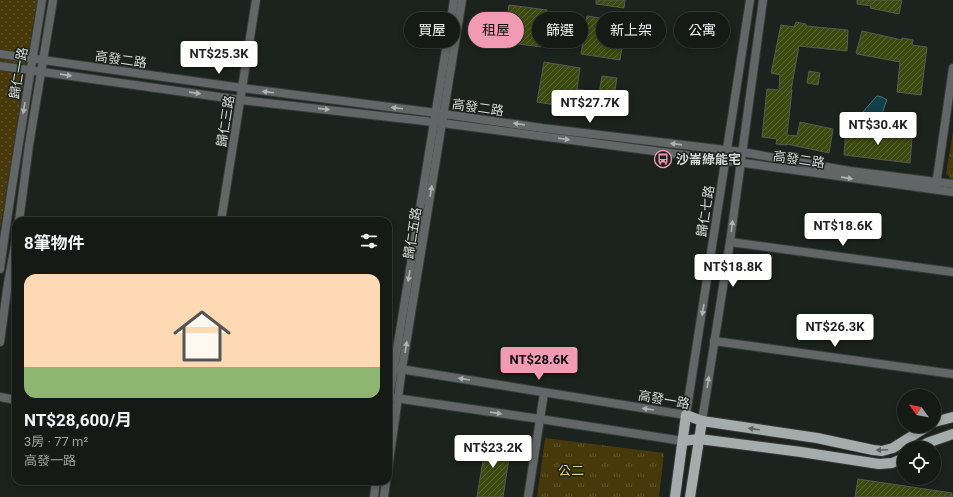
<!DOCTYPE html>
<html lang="zh-TW">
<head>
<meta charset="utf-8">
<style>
  :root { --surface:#151a16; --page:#1e231f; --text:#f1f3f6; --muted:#9da1a1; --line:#343835; --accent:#f19ab3 }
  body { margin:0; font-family:Roboto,"Noto Sans TC",sans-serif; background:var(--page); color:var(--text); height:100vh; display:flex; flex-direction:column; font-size:15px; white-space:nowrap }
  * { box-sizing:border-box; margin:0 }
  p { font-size:13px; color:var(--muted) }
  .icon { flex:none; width:22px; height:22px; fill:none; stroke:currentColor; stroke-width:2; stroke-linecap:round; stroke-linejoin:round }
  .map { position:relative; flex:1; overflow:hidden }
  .panel { position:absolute; left:12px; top:217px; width:380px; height:268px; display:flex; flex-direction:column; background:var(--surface); border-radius:12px; box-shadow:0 2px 6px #0003,0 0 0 1px var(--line) }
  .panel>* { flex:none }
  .guide { position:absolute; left:404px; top:12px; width:380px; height:36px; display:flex; gap:8px }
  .needle { width:26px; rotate:303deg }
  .tools { position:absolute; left:897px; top:389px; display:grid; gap:8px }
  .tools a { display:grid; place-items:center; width:44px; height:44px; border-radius:50%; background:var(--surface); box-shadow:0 2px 6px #0003,0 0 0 1px var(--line); font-size:20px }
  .price { position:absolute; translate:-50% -34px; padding:0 9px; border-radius:4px; background:#fff; color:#222; font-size:13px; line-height:26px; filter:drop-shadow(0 1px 2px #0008) }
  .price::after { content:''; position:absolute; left:50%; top:24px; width:12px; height:9px; margin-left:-6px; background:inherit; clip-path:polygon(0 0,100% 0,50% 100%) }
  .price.current { background:var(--accent); color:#111 }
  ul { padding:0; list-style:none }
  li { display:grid; align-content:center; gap:8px; height:212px; padding:0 12px }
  li span { display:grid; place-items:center; height:124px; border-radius:12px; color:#555 }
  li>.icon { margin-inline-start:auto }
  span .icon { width:72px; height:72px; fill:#fffc; stroke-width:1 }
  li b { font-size:17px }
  h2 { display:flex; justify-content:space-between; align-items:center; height:48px; padding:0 12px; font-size:17px }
  .chip { padding:0 14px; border-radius:18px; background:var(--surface); box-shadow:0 2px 6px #0003,0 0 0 1px var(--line); font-size:14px; line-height:36px }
  .chip.current { background:var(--accent); color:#111 }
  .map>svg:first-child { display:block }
</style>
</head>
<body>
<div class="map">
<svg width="953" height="497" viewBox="0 0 953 497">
  <defs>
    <pattern id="grass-dots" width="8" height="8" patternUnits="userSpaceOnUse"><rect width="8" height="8" fill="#473909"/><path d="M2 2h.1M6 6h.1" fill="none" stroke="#61552c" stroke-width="1.8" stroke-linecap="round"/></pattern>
    <pattern id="park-tufts" width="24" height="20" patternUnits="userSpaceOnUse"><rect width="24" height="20" fill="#473909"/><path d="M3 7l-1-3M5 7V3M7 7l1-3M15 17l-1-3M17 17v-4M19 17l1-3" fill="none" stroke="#61552c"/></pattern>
    <pattern id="building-hatch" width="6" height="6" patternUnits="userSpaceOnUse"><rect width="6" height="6" fill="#3d4b10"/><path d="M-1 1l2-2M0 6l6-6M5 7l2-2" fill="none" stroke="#586432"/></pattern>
  </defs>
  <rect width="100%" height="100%" fill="#1c221e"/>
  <polygon fill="url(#grass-dots)" points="0,0 37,0 0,230"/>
  <g fill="url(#park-tufts)">
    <polygon points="953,132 953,180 951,179 946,173"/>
    <polygon points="545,438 664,453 659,497 537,497"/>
  </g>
  <path fill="#144049" stroke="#4f6e74" d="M877 96 882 97 887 100C883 108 884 115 875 120 869 118 862 120 858 117V114L862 113Z"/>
  <g fill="url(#building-hatch)" stroke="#575952">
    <polygon points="596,0 625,0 624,8 596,4"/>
    <polygon points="857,0 902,0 899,14 870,8 871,6 857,4"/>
    <polygon points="509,5 547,10 541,47 504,42"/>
    <polygon points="587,16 626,22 620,60 581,54"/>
    <polygon points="796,22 806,24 806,26 848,30 847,51 799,46 791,90 792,90 787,135 797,136 800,122 833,129 829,153 787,144 787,145 776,144 777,139 762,137 767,89 779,90 780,75 771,73 781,25 794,27"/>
    <polygon points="862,31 902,40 902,38 913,40 912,45 927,47 921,95 897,92 900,62 857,54 857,53 856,53"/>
    <polygon points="544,62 580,68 577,89 599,93 602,76 617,78 611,114 537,102"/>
    <polygon points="809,71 820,73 818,85 807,83"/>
    <polygon points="846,129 912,138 910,163 844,155"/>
    <polygon points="475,441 511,445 503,497 477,497 484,454 474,452"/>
    <polygon points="858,479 952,493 952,497 855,497"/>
  </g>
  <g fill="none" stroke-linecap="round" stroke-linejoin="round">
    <g stroke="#363c38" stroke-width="10">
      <g id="minor">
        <polyline points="0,54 242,88 444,114 542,128 742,152 850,171 953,184"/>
        <polyline points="0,66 241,100 442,123 715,159 953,192"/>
        <polyline points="936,185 953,68"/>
        <polyline points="19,221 29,145 53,0"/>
        <polyline points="221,221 256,0"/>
        <polyline points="730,242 953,272"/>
        <path d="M0 269C12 179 28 90 42 0"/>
        <polyline points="714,341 953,374"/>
        <polyline points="0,342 8,283 16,240"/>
        <polyline points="388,367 686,415 750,0"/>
        <polyline points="0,397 16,400"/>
        <polyline points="395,398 540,419 683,441"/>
        <polyline points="388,404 454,0"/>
        <polyline points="702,421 730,242 763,0"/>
        <polyline points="388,469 402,369 462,0"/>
        <polyline points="374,497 376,481"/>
        <polyline points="384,497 386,481"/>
        <polyline points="528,497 544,393"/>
      </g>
    </g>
    <g stroke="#363c38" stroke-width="12">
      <g id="primary">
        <polyline points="934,422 953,417"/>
        <polyline points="683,441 699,439 801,452 879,464 892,463 904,458"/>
        <polyline points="918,448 927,443 953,434"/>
        <polyline points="675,497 686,415 702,421 817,438 873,450 882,451 893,448 928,426"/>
        <polyline points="690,497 702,421"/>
      </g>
    </g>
    <use href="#minor" stroke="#626666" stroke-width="8"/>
    <use href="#primary" stroke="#a5adac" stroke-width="10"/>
  </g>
  <defs><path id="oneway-solid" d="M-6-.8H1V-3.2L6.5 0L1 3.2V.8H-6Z"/></defs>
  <g fill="#afb2b1">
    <use href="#oneway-solid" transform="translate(66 75) rotate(8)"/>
    <use href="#oneway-solid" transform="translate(268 92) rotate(-173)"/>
    <use href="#oneway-solid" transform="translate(195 93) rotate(8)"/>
    <use href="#oneway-solid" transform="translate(24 108) rotate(99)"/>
    <use href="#oneway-solid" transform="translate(397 108) rotate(-173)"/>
    <use href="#oneway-solid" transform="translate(324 109) rotate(6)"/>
    <use href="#oneway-solid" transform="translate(519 124) rotate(-172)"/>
    <use href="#oneway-solid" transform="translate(564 139) rotate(8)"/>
    <use href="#oneway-solid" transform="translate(676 144) rotate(-173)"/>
    <use href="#oneway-solid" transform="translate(847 178) rotate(8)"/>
    <use href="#oneway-solid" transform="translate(431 191) rotate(-81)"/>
    <use href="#oneway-solid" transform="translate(732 226) rotate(-83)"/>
    <use href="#oneway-solid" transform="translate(409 276) rotate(99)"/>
    <use href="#oneway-solid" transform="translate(703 310) rotate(99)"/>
    <use href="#oneway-solid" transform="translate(406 347) rotate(-81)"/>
    <use href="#oneway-solid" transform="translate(464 379) rotate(-171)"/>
    <use href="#oneway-solid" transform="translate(708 382) rotate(-81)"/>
    <use href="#oneway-solid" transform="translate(648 409) rotate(-171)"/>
    <use href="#oneway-solid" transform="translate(496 413) rotate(8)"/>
  </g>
  <g fill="#5a615e">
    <use href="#oneway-solid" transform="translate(754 429) rotate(-171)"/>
    <use href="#oneway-solid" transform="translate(882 450) rotate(178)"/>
  </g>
  <defs>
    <g id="bus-ring" transform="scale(0.9)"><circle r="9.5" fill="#1c221e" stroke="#f19ab3" stroke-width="1.5"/><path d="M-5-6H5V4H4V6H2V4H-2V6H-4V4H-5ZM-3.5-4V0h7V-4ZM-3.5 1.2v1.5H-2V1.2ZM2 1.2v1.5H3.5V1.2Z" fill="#f19ab3"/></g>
  </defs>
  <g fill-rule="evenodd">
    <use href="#bus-ring" x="663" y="159"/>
  </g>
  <g text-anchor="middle" stroke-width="3" stroke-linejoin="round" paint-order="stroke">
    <g font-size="13" fill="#d8dbd9" stroke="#1c221e">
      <text transform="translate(121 59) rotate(8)" y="5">高發二路</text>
      <text transform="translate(18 73) rotate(-80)" y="5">歸仁一路</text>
      <text transform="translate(478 107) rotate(8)" y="5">高發二路</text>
      <text transform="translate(225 121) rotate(-81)" y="5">歸仁三路</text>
      <text transform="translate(799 159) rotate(8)" y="5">高發二路</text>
      <text transform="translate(705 211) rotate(-81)" y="5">歸仁七路</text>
      <text transform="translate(412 233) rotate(-81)" y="5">歸仁五路</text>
      <text transform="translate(664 399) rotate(10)" y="5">高發一路</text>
    </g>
    <g font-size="13" font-weight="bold" fill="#d8dbd9" stroke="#1c221e" text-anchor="start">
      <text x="676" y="164">沙崙綠能宅</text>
    </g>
    <g font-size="13" fill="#e7cb72" stroke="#1c221e">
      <text x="571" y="475">公二</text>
    </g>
  </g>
</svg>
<div class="tools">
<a><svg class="needle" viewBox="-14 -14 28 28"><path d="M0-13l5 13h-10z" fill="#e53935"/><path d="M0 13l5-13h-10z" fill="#9da1a1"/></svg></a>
<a><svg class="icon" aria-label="locate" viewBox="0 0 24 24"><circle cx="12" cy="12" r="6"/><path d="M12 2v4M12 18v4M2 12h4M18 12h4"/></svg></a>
</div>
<b class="price" style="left:219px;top:75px">NT$25.3K</b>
<b class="price" style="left:590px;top:124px">NT$27.7K</b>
<b class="price" style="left:878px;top:146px">NT$30.4K</b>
<b class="price" style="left:843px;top:247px">NT$18.6K</b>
<b class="price" style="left:733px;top:288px">NT$18.8K</b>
<b class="price" style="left:835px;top:348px">NT$26.3K</b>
<b class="price current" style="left:539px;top:381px">NT$28.6K</b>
<b class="price" style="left:493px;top:469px">NT$23.2K</b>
<div class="guide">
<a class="chip">買屋</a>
<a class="chip current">租屋</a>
<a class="chip">篩選</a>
<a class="chip">新上架</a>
<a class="chip">公寓</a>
</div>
<section class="panel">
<h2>8筆物件<svg class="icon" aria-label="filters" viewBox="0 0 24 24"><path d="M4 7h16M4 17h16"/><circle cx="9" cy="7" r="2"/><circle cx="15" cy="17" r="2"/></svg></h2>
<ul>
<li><span style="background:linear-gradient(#ffd9b3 75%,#8fb573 0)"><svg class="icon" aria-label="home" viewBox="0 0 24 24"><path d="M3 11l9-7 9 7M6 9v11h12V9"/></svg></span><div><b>NT$28,600/月</b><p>3房 · 77 m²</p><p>高發一路</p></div></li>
</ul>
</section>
</div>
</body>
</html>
